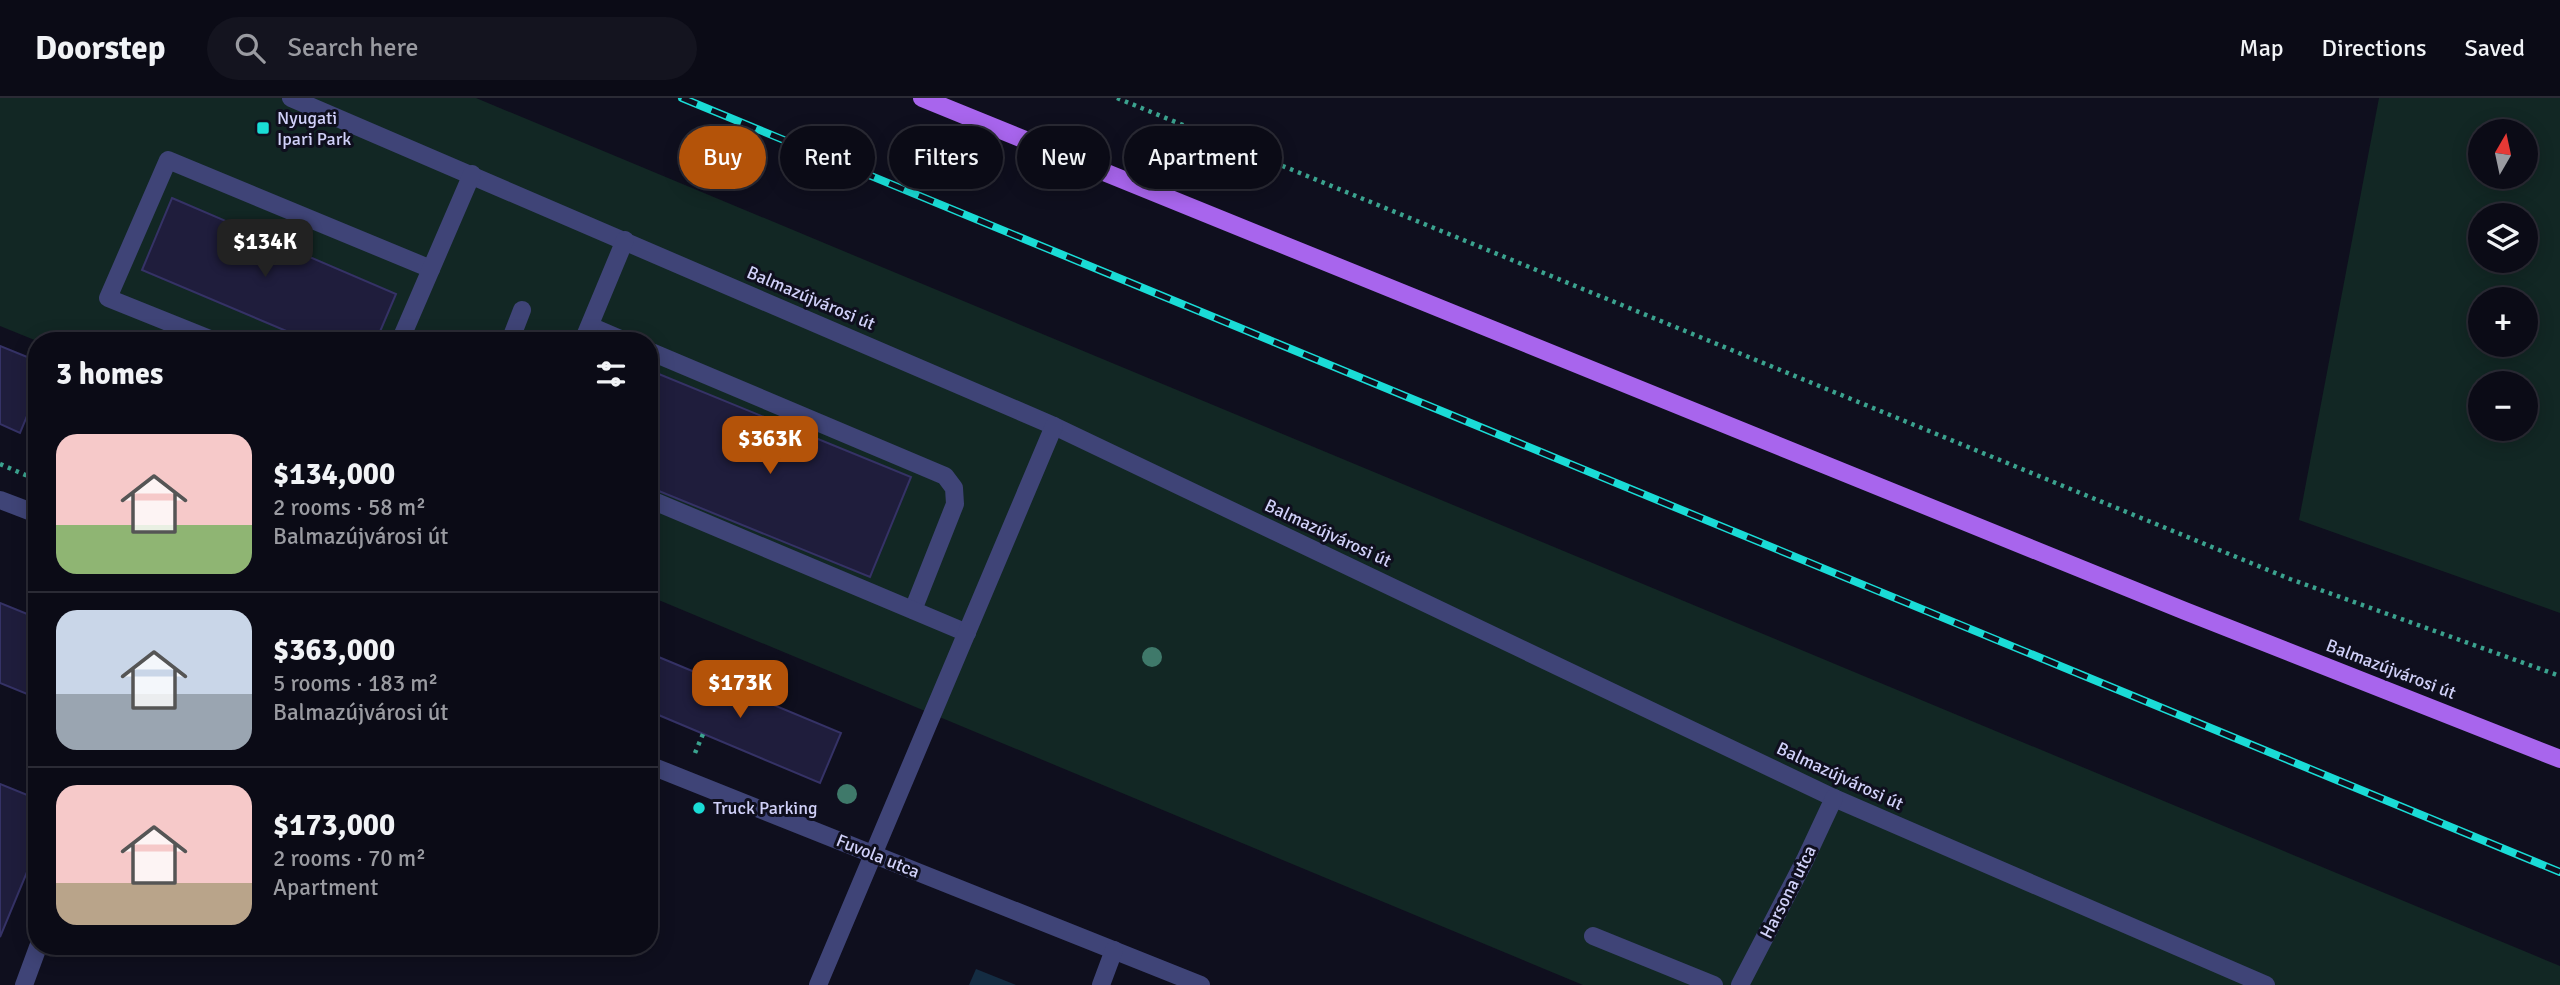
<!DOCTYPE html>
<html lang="en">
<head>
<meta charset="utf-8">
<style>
  :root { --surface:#0b0b16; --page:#14141f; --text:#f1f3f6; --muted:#9a9ba1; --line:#2b2b35; --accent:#b45309 }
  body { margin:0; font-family:Signika,sans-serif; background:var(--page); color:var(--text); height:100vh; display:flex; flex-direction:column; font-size:26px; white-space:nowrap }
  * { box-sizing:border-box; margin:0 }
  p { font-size:23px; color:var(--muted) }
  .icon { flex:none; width:38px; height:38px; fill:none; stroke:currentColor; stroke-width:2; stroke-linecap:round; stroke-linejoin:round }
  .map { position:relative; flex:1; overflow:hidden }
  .panel { position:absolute; left:28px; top:234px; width:630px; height:623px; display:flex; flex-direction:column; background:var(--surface); border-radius:28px; box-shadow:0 4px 18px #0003,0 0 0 2px var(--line) }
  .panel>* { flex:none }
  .hud { position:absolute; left:679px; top:28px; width:665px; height:63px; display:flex; gap:14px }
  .needle { width:46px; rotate:9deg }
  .tools { position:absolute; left:2468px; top:21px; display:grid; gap:14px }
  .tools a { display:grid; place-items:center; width:70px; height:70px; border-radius:50%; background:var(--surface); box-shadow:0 4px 18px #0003,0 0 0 2px var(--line); font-size:35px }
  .price { position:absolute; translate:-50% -60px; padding:0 16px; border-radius:14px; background:var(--accent); color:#fff; font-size:23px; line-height:46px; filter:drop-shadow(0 2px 4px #0008) }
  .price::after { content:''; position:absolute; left:50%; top:42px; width:21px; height:16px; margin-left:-10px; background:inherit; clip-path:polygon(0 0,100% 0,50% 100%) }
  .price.selected { background:#222; color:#fff }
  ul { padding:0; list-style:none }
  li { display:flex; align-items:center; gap:21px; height:175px; padding:0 28px }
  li+li { border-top:2px solid var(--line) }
  li span { display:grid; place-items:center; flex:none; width:196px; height:140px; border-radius:21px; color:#555 }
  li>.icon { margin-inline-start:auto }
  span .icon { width:84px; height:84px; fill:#fffc; stroke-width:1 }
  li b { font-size:30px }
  h2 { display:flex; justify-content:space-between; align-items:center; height:84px; padding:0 28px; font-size:30px }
  .tag { padding:0 24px; border-radius:32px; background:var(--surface); box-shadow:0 4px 18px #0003,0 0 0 2px var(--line); font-size:24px; line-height:63px }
  .tag.selected { background:var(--accent); color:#fff }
  header { display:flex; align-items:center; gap:42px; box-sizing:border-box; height:98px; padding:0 35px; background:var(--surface); border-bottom:2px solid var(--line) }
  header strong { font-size:33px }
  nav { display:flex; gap:38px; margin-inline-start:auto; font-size:24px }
  .search { width:490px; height:63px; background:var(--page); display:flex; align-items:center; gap:18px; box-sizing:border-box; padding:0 24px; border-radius:38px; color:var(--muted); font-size:26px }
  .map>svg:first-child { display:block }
</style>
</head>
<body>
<header>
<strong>Doorstep</strong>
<div class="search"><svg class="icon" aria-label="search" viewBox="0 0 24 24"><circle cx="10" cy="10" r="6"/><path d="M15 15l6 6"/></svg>Search here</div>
<nav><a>Map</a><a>Directions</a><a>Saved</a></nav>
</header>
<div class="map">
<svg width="2560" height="887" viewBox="0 0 2560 887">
  <rect width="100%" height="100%" fill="#0f0f1e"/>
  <g fill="#122724" fill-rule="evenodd">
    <polygon points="0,0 476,0 2560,868 2560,887 1583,887 649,498 649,243 37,243 0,228"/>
    <path d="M2379 0H2560V515L2299 422ZM2480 33H2525V79H2480ZM2480 117H2525V163H2480ZM2480 201H2525V247H2480ZM2480 285H2525V331H2480Z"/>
  </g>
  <polygon fill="#142c42" points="976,871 1016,887 969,887"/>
  <g fill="#1f1d3c" stroke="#353266" stroke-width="2">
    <polygon points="172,100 396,196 376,243 310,243 142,172"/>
    <polygon points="0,248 37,263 37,294 20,335 0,326"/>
    <polygon points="649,272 911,379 870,479 649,389"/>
    <polygon points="0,505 37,520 37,600 0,585"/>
    <polygon points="649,555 841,635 820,685 649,613"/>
    <polygon points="0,686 37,701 37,750 0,839"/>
  </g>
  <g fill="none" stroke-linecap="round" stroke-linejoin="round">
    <g stroke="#3ba38f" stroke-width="4.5" stroke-dasharray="3.5 5" stroke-linecap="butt">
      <polyline points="1117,0 2290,481 2560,578"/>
      <polyline points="0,366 37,382"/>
      <polyline points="695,655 703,636"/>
    </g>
    <g stroke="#3f4477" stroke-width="18">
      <polyline points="291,0 1054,328 1834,700 2266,887"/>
      <polyline points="590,228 625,243"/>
      <polyline points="215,243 108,200 168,62 431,171"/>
      <polyline points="400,243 472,76"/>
      <polyline points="510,243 522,212"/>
      <polyline points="583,243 625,142"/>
      <polyline points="649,253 945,378 954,390 955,406 913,512"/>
      <polyline points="649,401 967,535"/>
      <polyline points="0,402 37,416"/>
      <polyline points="649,667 1201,887"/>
      <polyline points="1593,838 1714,887"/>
      <polyline points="24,887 38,849"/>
      <polyline points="818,887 1054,328"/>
      <polyline points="1101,887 1114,852"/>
      <polyline points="1740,887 1805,762 1834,700"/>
    </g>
    <polyline stroke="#a865ed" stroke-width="18" points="922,0 2185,513 2560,661"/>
    <g stroke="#1adcd6" stroke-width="8">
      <polyline id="rail" points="682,0 2560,774"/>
    </g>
    <use href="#rail" stroke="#0f0f1e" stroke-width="5" stroke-dasharray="16" stroke-linecap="butt"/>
  </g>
  <g fill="#3f796a">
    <circle cx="1152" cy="559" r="10"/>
    <circle cx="847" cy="696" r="10"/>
  </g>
  <g fill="#1adcd6" stroke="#0f0f1e" stroke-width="2.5">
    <rect x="256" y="23" width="14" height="14" rx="3.5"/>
    <circle cx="699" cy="710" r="7"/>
  </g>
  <g text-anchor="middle" stroke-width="6" stroke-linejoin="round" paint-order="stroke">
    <g font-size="18" fill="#d1d1f9" stroke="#0f0f1e" text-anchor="start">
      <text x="277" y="26">Nyugati<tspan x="277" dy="21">Ipari Park</tspan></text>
      <text x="713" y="716">Truck Parking</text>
    </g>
    <g font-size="18" fill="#d1d1f9" stroke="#0f0f1e">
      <text transform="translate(811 200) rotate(23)" y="6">Balmazújvárosi út</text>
      <text transform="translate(1328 435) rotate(25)" y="6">Balmazújvárosi út</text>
      <text transform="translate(2391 571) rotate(21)" y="6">Balmazújvárosi út</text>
      <text transform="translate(1840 678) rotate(25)" y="6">Balmazújvárosi út</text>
      <text transform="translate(878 758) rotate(22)" y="6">Fuvola utca</text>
      <text transform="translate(1788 794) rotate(-63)" y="6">Harsona utca</text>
    </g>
  </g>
</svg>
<div class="tools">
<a><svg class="needle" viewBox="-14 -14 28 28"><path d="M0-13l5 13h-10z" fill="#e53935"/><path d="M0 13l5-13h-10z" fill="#9a9ba1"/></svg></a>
<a><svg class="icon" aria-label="layers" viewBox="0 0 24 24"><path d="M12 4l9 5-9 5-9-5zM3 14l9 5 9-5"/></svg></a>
<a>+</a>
<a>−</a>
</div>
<b class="price selected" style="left:265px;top:181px">$134K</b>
<b class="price" style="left:770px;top:378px">$363K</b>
<b class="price" style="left:740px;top:622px">$173K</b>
<div class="hud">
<a class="tag selected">Buy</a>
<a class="tag">Rent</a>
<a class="tag">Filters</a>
<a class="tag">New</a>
<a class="tag">Apartment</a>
</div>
<section class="panel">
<h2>3 homes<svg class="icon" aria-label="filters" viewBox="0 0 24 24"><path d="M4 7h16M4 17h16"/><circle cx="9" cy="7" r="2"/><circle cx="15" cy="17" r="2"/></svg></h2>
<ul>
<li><span style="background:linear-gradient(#f6c9c9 65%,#8fb573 0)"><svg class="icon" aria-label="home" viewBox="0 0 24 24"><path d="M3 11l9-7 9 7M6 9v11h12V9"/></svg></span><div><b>$134,000</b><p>2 rooms · 58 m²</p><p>Balmazújvárosi út</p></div></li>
<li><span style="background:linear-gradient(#c9d6e8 60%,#9aa5b1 0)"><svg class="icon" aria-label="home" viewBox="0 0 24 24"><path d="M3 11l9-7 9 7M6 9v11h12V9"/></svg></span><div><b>$363,000</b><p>5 rooms · 183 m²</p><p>Balmazújvárosi út</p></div></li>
<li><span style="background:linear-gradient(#f6c9c9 70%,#b9a48a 0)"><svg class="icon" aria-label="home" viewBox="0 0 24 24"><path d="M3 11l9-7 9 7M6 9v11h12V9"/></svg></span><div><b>$173,000</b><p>2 rooms · 70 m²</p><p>Apartment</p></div></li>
</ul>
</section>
</div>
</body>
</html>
